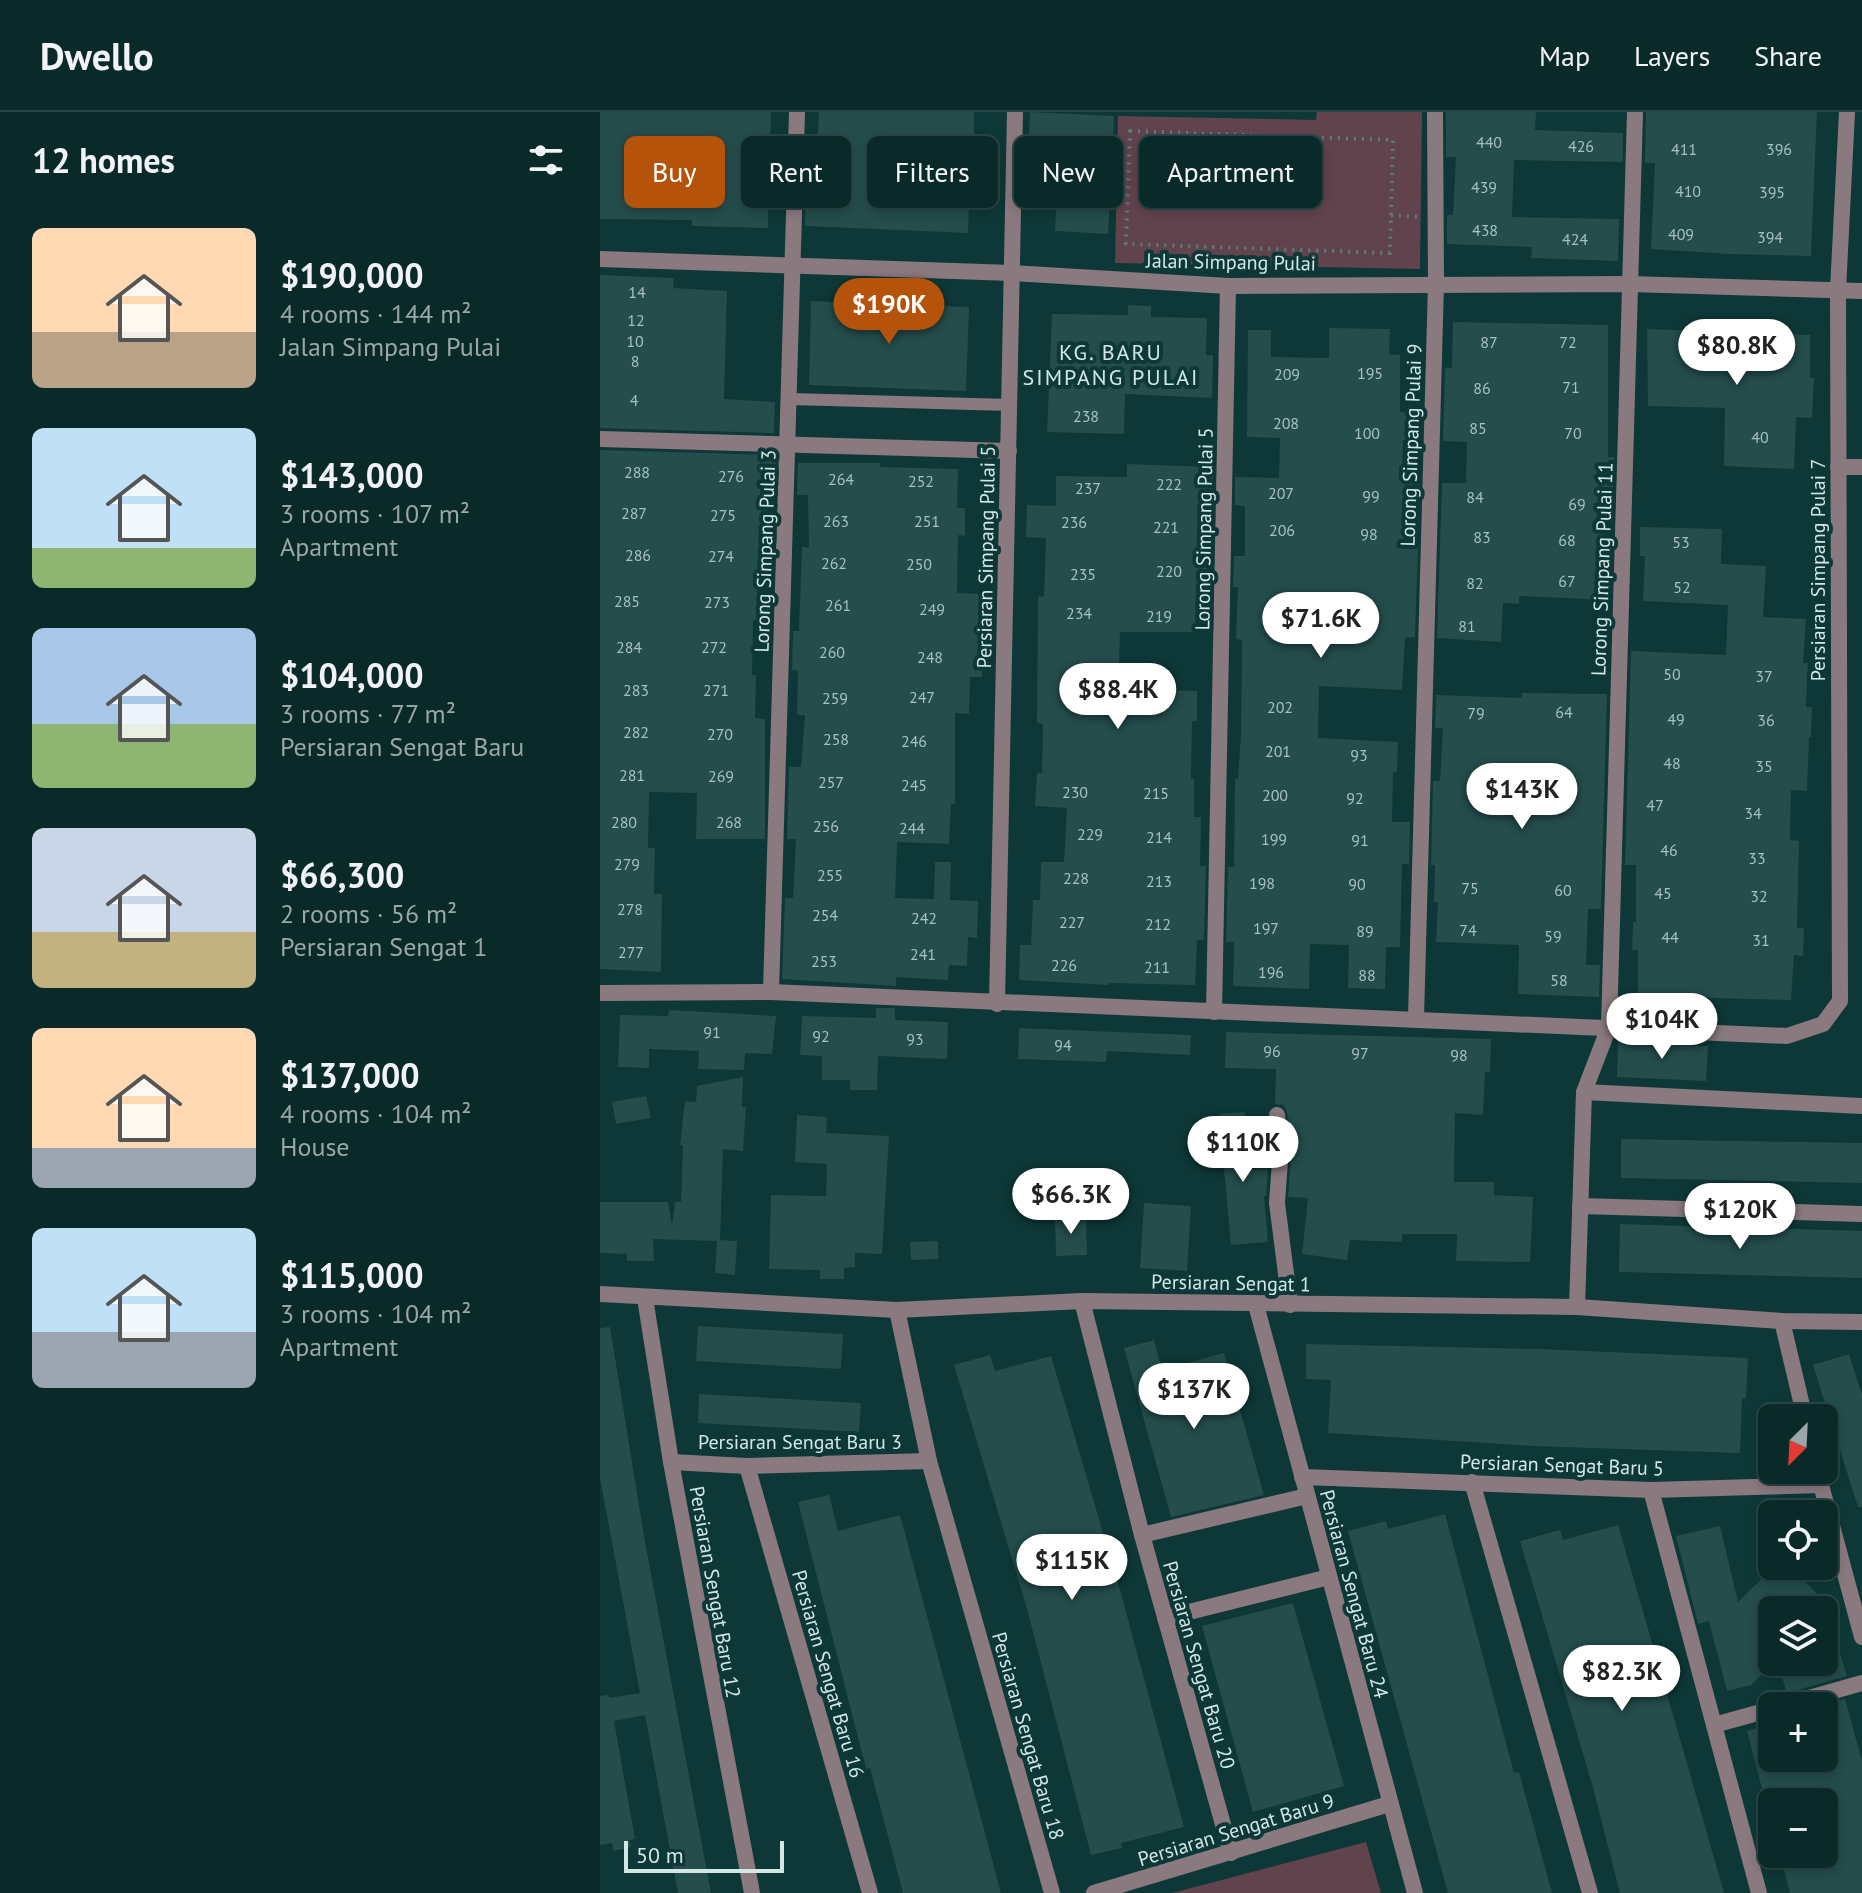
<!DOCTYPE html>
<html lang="en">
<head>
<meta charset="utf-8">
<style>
  :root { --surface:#0a2a29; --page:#133231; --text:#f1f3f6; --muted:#99a7a8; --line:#2a4646; --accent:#b45309 }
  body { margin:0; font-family:"PT Sans",sans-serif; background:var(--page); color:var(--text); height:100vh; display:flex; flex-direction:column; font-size:30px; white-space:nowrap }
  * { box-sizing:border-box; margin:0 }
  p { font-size:26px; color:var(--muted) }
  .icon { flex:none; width:44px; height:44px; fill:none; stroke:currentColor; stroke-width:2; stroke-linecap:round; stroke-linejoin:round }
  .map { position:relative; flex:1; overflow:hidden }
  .side { display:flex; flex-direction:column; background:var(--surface); width:600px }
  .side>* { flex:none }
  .hud { position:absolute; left:24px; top:24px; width:760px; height:72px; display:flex; gap:16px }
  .needle { width:52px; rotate:204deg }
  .buttons { position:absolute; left:1158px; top:1292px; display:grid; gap:16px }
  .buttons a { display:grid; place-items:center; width:80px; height:80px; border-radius:12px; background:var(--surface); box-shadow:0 4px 12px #0003,0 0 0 2px var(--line); font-size:40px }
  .scale { position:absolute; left:24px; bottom:20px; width:160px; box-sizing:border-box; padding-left:8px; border:4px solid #d2e8e7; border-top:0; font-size:22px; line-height:28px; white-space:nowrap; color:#d2e8e7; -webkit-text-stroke:6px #0d3837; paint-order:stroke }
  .price { position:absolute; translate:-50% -68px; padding:0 18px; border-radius:28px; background:#fff; color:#222; font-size:26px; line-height:52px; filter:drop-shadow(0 2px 4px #0008) }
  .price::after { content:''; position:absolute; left:50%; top:48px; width:24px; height:18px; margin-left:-12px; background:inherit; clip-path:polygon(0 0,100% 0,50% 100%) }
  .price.on { background:var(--accent); color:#fff }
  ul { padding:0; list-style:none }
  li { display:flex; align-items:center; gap:24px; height:200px; padding:0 32px }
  li span { display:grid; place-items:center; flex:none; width:224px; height:160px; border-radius:12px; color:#555 }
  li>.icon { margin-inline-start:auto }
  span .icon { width:96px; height:96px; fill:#fffc; stroke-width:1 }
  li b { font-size:34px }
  h2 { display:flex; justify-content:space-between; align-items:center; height:96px; padding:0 32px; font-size:34px }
  .chip { padding:0 28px; border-radius:12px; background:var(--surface); box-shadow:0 4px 12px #0003,0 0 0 2px var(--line); font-size:28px; line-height:72px }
  .chip.on { background:var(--accent); color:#fff }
  header { display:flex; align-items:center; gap:48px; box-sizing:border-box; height:112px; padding:0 40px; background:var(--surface); border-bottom:2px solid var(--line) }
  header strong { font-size:38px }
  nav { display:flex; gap:44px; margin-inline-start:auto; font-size:28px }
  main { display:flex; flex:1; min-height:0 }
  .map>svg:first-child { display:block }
</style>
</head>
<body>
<header>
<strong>Dwello</strong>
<nav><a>Map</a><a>Layers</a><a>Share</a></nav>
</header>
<main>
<section class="side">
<h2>12 homes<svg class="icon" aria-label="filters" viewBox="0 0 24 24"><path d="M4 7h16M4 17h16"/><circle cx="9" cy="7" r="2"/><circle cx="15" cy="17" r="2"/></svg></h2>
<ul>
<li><span style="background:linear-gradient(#ffd9b3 65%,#b9a48a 0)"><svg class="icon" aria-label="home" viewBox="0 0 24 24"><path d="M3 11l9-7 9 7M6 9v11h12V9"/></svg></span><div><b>$190,000</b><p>4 rooms · 144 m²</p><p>Jalan Simpang Pulai</p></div></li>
<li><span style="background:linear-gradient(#bfe0f5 75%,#8fb573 0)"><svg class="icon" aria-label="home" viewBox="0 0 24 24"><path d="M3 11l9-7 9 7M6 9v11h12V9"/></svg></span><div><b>$143,000</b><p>3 rooms · 107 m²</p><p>Apartment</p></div></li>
<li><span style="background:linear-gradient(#a9c7e8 60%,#8fb573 0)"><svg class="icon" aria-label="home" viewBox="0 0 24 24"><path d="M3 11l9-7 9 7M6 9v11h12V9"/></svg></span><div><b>$104,000</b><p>3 rooms · 77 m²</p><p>Persiaran Sengat Baru</p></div></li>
<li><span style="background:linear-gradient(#c9d6e8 65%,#c2b280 0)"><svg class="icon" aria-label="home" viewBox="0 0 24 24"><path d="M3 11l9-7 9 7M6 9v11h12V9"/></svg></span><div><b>$66,300</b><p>2 rooms · 56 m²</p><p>Persiaran Sengat 1</p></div></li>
<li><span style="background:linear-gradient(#ffd9b3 75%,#9aa5b1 0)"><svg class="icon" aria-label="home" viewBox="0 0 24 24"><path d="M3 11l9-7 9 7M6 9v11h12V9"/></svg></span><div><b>$137,000</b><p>4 rooms · 104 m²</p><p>House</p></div></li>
<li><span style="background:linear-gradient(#bfe0f5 65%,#9aa5b1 0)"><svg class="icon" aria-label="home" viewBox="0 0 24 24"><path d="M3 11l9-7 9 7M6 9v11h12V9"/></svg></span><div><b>$115,000</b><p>3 rooms · 104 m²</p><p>Apartment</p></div></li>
</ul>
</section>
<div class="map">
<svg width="1262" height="1781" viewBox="0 0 1262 1781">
  <rect width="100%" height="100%" fill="#0d3837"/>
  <g fill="#61434d">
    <polygon points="717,0 822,0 820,157 515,151 518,4 716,8"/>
    <polygon points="766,1730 781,1781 572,1781"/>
  </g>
  <g fill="#244d4c">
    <polygon points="0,0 171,0 170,40 185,41 184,70 168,70 168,116 92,114 92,108 0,107"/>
    <polygon points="219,0 374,0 374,33 290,32 288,85 369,90 368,121 205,114 207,41 217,41"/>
    <polygon points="430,0 514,4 508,122 455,119 460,24 429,22"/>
    <polygon points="846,0 936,0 935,18 1023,21 1023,50 914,48 912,105 1019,107 1018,149 931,146 932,135 847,132 847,103 853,103 856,45 846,45"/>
    <polygon points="1046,0 1217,0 1211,144 1129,142 1051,137 1055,51 1045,51"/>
    <polygon points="0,163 74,166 73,176 127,179 124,287 175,290 174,321 0,316"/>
    <polygon points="211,189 369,195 366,279 209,273"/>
    <polygon points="528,193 551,194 551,205 607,206 606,243 613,243 612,286 525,282 524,322 447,320 452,202 528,203"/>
    <polygon points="853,210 1008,213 1008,345 1014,345 1012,407 1007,407 1005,453 1011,454 1010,488 919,484 919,492 903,491 901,530 837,526 842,371 866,371 867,330 843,329 845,256 852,256"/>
    <polygon points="729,216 790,217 789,242 800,243 800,300 821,301 821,328 803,328 802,370 820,370 815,525 805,526 802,578 719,574 718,626 798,630 797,660 793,660 792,710 810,710 809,752 802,752 800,835 786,835 785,877 748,876 749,833 710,832 709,877 633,874 634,830 626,830 628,755 634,755 635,667 638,667 641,622 642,528 636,527 638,475 633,475 634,444 645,444 645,394 635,393 635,365 679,366 680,326 647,325 648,218 671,218 671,245 729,246"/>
    <polygon points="1047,217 1210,223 1210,266 1214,266 1212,306 1196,305 1194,357 1124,354 1125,296 1048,294"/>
    <polygon points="0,338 173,343 173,350 176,350 175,381 167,381 168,419 160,419 156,508 153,508 152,563 156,563 155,606 165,607 165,727 96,727 97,681 49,680 48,736 55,736 54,782 62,782 61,860 0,857"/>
    <polygon points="198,351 280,351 280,355 358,357 357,396 365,396 365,424 358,423 357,481 385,482 382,565 370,565 369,602 355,601 355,692 351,692 349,732 297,730 295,786 334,787 335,750 351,750 350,788 378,789 377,826 368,825 367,854 349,853 348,868 296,865 296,874 182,867 185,786 193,786 196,727 187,727 189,655 201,655 205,603 197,603 198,559 192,558 193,519 199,519 202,435 209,436 208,383 197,383"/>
    <polygon points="527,352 611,355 611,364 613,365 613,392 602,392 601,444 612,444 611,475 596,475 595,520 520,520 518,577 597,579 597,609 592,609 591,667 594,667 594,705 601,705 600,754 606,754 604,828 597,828 595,873 509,871 509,873 419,868 420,833 431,833 433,788 440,788 441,750 464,750 467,696 435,694 437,661 442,661 443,612 437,611 438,484 444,485 446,426 426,425 427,393 456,394 456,364 527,365"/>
    <polygon points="1040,415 1122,417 1121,452 1166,454 1163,505 1206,507 1203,551 1208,551 1206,595 1212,595 1211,625 1209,625 1207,679 1191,678 1190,728 1199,729 1197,816 1204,816 1203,844 1194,843 1191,888 1038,884 1038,838 1032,838 1033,810 1036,810 1036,753 1025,753 1031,539 1126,543 1128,493 1043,489 1045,444 1040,444"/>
    <polygon points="922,581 1007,582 1001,797 988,797 986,853 1000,853 999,885 918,882 919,833 836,830 838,790 834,790 835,753 831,753 833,669 840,669 843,616 835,616 836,583 922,586"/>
    <polygon points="276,896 295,896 295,908 348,910 347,947 278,944 277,978 250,978 250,968 222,968 222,944 200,943 202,904 276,906"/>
    <polygon points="69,898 176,904 172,942 145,941 144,958 98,957 99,939 49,937 49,956 18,955 20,903 68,904"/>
    <polygon points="419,916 591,923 590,943 507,939 506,950 418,947"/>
    <polygon points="626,920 891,927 890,960 885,960 883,1003 855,1001 854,1070 894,1070 894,1083 933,1085 930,1150 856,1149 857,1122 802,1122 802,1130 750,1128 747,1148 702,1142 708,1086 688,1085 692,1024 686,997 684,993 675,992 676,957 625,956"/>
    <polygon points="1018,930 1108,934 1106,969 1017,965"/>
    <polygon points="143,965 142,995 146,995 143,1039 123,1037 120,1128 137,1129 135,1163 115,1161 117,1129 53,1127 54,1149 27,1149 27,1142 0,1141 0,1090 68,1090 72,1113 75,1090 81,1090 83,1033 80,1033 85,989 96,990 97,974"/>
    <polygon points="46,984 51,1006 16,1012 12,990"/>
    <polygon points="645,1000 650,1058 668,1057 666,1084 664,1084 668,1130 631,1133 619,1002"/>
    <polygon points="197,1003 227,1005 226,1021 289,1024 282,1142 255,1141 255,1155 244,1156 244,1167 220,1167 220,1158 169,1157 171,1083 226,1084 227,1052 195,1050"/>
    <polygon points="1021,1027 1262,1031 1262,1071 1021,1066"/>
    <polygon points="544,1091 591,1094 587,1159 540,1156"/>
    <polygon points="486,1103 487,1143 456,1144 455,1104"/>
    <polygon points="1020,1112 1262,1119 1262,1166 1019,1160"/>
    <polygon points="338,1129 338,1147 311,1148 310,1130"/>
    <polygon points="98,1214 243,1222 241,1257 96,1249"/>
    <polygon points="10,1215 45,1430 111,1781 78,1781 45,1603 14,1609 35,1727 29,1728 31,1735 14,1739 12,1731 0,1733 0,1584 9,1583 9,1586 40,1581 0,1366 0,1216"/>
    <polygon points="554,1228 562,1258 624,1241 664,1383 571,1405 524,1236"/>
    <polygon points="706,1232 940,1237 1148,1246 1146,1287 1142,1286 1140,1341 932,1334 728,1321 731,1268 706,1267"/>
    <polygon points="1249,1242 1262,1283 1262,1395 1258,1395 1213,1253"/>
    <polygon points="390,1243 395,1259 451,1244 522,1485 584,1715 521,1731 522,1736 491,1743 427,1497 354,1253"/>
    <polygon points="99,1282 261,1291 259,1320 98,1311"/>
    <polygon points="229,1383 238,1419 300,1403 401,1781 303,1781 270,1656 266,1657 198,1390"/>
    <polygon points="845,1402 914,1661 919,1660 952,1781 848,1781 748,1419 786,1409 788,1417"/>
    <polygon points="1018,1413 1086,1648 1124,1781 1020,1781 992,1672 920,1429 960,1418 963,1428"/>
    <polygon points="1120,1414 1138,1490 1175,1454 1190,1454 1233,1498 1172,1498 1172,1552 1151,1573 1127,1579 1109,1509 1098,1512 1076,1424"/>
    <polygon points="693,1491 744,1674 653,1700 602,1514"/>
    <polygon points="1229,1531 1233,1544 1240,1541 1247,1564 1187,1581 1180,1559 1210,1550 1224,1550 1224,1532"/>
    <polygon points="1245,1587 1262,1649 1262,1781 1190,1781 1180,1742 1224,1742 1224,1690 1166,1692 1147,1619 1172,1612 1172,1646 1224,1646 1224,1593"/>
  </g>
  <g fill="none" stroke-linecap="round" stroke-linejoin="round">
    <g stroke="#5b7d7c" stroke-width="4" stroke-dasharray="2 6" stroke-linecap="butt">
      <polygon points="530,19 793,28 790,141 526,132"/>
      <polyline points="791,103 817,105"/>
    </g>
    <polyline stroke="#8a7a7f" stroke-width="12" points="190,287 410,293"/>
    <g stroke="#8a7a7f" stroke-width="16">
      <polyline points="0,147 412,161 628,174 1030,172 1262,179"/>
      <polyline points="0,327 409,339"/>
      <polyline points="1238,355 1262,355"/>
      <polyline points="171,880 197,0"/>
      <polyline points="0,881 171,880 1187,924 1223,912 1240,889 1238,178 1247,0"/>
      <polyline points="397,892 415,0"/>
      <polyline points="614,900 628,174"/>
      <polyline points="816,906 836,171 835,0"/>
      <polyline points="984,980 1262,994"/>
      <polyline points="677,1003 681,1035 677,1091 690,1193"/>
      <polyline points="980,1094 1262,1102"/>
      <polyline points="0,1182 297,1198 482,1189 977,1195 1182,1209 1262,1210"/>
      <polyline points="45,1186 71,1350 152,1781"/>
      <polyline points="482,1189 542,1423 631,1741"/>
      <polyline points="656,1193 815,1781"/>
      <polyline points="977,1195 984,980 1009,915 1035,0"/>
      <polyline points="297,1198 329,1349 452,1781"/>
      <polyline points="1182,1209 1205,1306"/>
      <polyline points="71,1350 147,1354 329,1349"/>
      <polyline points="147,1354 270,1781"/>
      <polyline points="1217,1358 1262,1525"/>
      <polyline points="702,1365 1051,1378 1221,1373"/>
      <polyline points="872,1370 990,1781"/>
      <polyline points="1051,1378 1159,1781"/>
      <polyline points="542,1423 707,1384"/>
      <polyline points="565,1506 729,1465"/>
      <polyline points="1181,1594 1262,1571"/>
      <polyline points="1114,1613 1172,1597"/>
      <polyline points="494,1781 789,1692"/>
    </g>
  </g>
  <g text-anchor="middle" stroke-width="8" stroke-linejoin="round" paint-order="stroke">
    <g font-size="16" fill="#a6c1c0">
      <text x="889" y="36">440</text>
      <text x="981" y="40">426</text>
      <text x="1084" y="43">411</text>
      <text x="1179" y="43">396</text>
      <text x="884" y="81">439</text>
      <text x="1088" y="85">410</text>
      <text x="1172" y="86">395</text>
      <text x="885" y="124">438</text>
      <text x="1081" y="128">409</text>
      <text x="1170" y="131">394</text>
      <text x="975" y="133">424</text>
      <text x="37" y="186">14</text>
      <text x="36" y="214">12</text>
      <text x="35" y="235">10</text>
      <text x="889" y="236">87</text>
      <text x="968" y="236">72</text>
      <text x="35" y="255">8</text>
      <text x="770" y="267">195</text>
      <text x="687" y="268">209</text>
      <text x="971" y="281">71</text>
      <text x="882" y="282">86</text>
      <text x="34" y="294">4</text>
      <text x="486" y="310">238</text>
      <text x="686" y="317">208</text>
      <text x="878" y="322">85</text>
      <text x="767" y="327">100</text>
      <text x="973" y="327">70</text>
      <text x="1160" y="331">40</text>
      <text x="37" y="366">288</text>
      <text x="131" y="370">276</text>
      <text x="241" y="373">264</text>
      <text x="321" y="375">252</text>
      <text x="569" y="378">222</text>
      <text x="488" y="382">237</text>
      <text x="681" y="387">207</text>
      <text x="771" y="390">99</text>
      <text x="875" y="391">84</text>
      <text x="977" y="398">69</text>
      <text x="34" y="407">287</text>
      <text x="123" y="409">275</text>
      <text x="236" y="415">263</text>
      <text x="327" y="415">251</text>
      <text x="474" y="416">236</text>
      <text x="566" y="421">221</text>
      <text x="682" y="424">206</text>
      <text x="769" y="428">98</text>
      <text x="882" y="431">83</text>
      <text x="967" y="434">68</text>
      <text x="1081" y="436">53</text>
      <text x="38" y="449">286</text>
      <text x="121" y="450">274</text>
      <text x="234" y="457">262</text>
      <text x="319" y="458">250</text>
      <text x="569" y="465">220</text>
      <text x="483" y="468">235</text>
      <text x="967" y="475">67</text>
      <text x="875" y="477">82</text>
      <text x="1082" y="481">52</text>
      <text x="27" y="495">285</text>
      <text x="117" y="496">273</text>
      <text x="238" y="499">261</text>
      <text x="332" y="503">249</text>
      <text x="479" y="507">234</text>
      <text x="559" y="510">219</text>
      <text x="867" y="520">81</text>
      <text x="29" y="541">284</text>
      <text x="114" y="541">272</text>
      <text x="232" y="546">260</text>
      <text x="330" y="551">248</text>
      <text x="1072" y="568">50</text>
      <text x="1164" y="570">37</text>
      <text x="36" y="584">283</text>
      <text x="116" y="584">271</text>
      <text x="322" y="591">247</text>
      <text x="235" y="592">259</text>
      <text x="680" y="601">202</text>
      <text x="964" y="606">64</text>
      <text x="876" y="607">79</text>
      <text x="1076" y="613">49</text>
      <text x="1166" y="614">36</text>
      <text x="36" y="626">282</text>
      <text x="120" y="628">270</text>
      <text x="236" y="633">258</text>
      <text x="314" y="635">246</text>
      <text x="678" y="645">201</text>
      <text x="759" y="649">93</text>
      <text x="1072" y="657">48</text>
      <text x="1164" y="660">35</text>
      <text x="32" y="669">281</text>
      <text x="121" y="670">269</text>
      <text x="231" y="676">257</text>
      <text x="314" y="679">245</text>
      <text x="475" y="686">230</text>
      <text x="556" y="687">215</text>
      <text x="675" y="689">200</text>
      <text x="755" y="692">92</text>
      <text x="1055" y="699">47</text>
      <text x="1153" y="707">34</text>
      <text x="24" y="716">280</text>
      <text x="129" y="716">268</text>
      <text x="226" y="720">256</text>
      <text x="312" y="722">244</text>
      <text x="490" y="728">229</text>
      <text x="559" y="731">214</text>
      <text x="674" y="733">199</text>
      <text x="760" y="734">91</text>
      <text x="1069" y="744">46</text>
      <text x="1157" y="752">33</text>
      <text x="27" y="758">279</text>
      <text x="230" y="769">255</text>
      <text x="476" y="772">228</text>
      <text x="559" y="775">213</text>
      <text x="662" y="777">198</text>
      <text x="757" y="778">90</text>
      <text x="870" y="782">75</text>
      <text x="963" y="784">60</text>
      <text x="1063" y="787">45</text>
      <text x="1159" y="790">32</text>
      <text x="30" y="803">278</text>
      <text x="225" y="809">254</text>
      <text x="324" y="812">242</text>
      <text x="472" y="816">227</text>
      <text x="558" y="818">212</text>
      <text x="666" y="822">197</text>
      <text x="868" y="824">74</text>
      <text x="765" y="825">89</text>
      <text x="953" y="830">59</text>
      <text x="1070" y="831">44</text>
      <text x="1161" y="834">31</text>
      <text x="31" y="846">277</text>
      <text x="323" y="848">241</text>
      <text x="224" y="855">253</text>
      <text x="464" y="859">226</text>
      <text x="557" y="861">211</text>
      <text x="671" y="866">196</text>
      <text x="767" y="869">88</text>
      <text x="959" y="874">58</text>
      <text x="112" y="926">91</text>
      <text x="221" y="930">92</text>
      <text x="315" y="933">93</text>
      <text x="463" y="939">94</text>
      <text x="672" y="945">96</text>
      <text x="760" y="947">97</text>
      <text x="859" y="949">98</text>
    </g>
    <g font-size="20" fill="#d2e8e7" stroke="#0d3837">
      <text transform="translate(631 150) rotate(1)" y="7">Jalan Simpang Pulai</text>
      <text transform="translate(811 333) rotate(-88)" y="7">Lorong Simpang Pulai 9</text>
      <text transform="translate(604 417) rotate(-89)" y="7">Lorong Simpang Pulai 5</text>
      <text transform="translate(165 439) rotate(-88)" y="7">Lorong Simpang Pulai 3</text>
      <text transform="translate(386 445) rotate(-89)" y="7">Persiaran Simpang Pulai 5</text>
      <text transform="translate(1002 457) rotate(-88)" y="7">Lorong Simpang Pulai 11</text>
      <text transform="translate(1218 458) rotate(-90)" y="7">Persiaran Simpang Pulai 7</text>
      <text transform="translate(631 1171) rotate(1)" y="7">Persiaran Sengat 1</text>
      <text x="200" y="1337">Persiaran Sengat Baru 3</text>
      <text transform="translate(962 1353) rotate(2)" y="7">Persiaran Sengat Baru 5</text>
      <text transform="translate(115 1480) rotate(80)" y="7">Persiaran Sengat Baru 12</text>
      <text transform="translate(754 1482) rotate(75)" y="7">Persiaran Sengat Baru 24</text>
      <text transform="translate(599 1553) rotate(74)" y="7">Persiaran Sengat Baru 20</text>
      <text transform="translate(228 1562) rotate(74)" y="7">Persiaran Sengat Baru 16</text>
      <text transform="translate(428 1624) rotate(74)" y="7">Persiaran Sengat Baru 18</text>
      <text transform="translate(636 1718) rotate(-17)" y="7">Persiaran Sengat Baru 9</text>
    </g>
    <g font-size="22" letter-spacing="2" fill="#d2e8e7" stroke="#0d3837">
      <text x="511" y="248">KG. BARU<tspan x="511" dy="25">SIMPANG PULAI</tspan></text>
    </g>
  </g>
</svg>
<div class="buttons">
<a><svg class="needle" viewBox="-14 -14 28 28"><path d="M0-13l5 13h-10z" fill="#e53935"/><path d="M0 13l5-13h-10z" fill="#99a7a8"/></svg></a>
<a><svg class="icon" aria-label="locate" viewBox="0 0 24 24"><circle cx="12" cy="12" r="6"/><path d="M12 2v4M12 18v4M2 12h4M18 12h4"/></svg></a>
<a><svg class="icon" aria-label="layers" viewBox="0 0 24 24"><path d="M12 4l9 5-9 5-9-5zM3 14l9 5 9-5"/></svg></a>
<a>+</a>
<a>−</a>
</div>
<div class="scale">50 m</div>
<b class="price on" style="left:289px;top:234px">$190K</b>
<b class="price" style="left:1137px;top:275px">$80.8K</b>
<b class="price" style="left:721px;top:548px">$71.6K</b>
<b class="price" style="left:518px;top:619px">$88.4K</b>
<b class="price" style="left:922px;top:719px">$143K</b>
<b class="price" style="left:1062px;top:949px">$104K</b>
<b class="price" style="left:643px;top:1072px">$110K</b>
<b class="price" style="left:471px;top:1124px">$66.3K</b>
<b class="price" style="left:1140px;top:1139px">$120K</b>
<b class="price" style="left:594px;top:1319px">$137K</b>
<b class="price" style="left:472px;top:1490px">$115K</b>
<b class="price" style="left:1022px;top:1601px">$82.3K</b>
<div class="hud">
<a class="chip on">Buy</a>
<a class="chip">Rent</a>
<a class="chip">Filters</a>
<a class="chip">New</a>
<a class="chip">Apartment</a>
</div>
</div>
</main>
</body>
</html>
